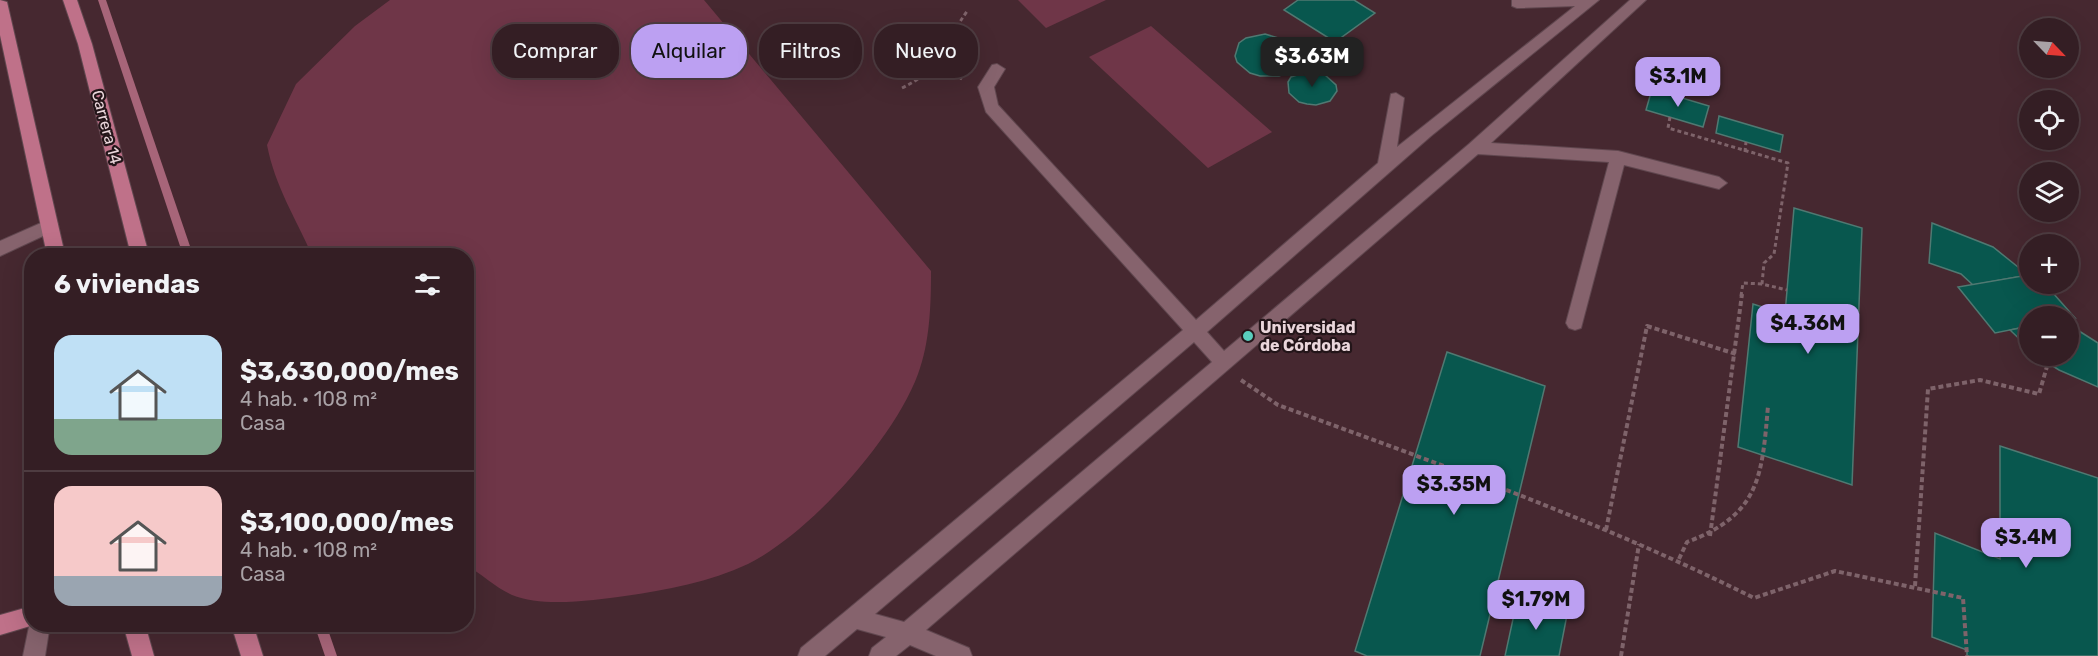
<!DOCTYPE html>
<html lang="es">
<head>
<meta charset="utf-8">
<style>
  :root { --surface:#341e24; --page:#3f2b31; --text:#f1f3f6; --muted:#a9a2a6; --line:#4e3c41; --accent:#bca0f2 }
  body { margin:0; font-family:Rubik,sans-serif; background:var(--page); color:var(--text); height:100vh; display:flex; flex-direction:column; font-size:22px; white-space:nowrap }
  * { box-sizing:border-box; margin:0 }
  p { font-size:20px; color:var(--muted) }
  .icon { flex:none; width:33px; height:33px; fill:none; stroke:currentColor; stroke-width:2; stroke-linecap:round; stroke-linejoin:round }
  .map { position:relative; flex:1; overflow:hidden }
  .panel { position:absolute; left:24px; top:248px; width:450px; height:384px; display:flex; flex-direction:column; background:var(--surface); border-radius:24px; box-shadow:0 6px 24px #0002,0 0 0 2px var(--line) }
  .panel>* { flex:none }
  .guide { position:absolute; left:492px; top:24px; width:570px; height:54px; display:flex; gap:12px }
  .needle { width:39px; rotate:115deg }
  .buttons { position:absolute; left:2019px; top:18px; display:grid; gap:12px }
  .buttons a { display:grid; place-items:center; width:60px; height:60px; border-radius:50%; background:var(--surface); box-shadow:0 6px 24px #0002,0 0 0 2px var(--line); font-size:30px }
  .price { position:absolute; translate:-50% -51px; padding:0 14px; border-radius:12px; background:var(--accent); color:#111; font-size:20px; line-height:39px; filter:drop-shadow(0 2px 3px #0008) }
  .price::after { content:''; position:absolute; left:50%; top:36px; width:18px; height:14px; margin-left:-9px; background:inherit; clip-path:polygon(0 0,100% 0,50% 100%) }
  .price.selected { background:#222; color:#fff }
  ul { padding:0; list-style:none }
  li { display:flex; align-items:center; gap:18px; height:150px; padding:0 30px }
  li+li { border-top:2px solid var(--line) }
  li span { display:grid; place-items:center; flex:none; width:168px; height:120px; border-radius:18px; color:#555 }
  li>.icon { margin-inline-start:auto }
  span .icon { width:72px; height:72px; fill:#fffc; stroke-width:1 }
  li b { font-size:26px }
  h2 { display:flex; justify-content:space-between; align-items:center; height:72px; padding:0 30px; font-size:26px }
  .chip { padding:0 21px; border-radius:24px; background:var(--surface); box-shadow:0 6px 24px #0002,0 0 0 2px var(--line); font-size:21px; line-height:54px }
  .chip.selected { background:var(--accent); color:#111 }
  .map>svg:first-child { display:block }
</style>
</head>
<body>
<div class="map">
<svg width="2098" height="656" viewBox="0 0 2098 656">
  <rect width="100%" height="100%" fill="#462830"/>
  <g fill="#6f3648">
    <path d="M390 0H704L931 271C931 305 930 342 918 374 894 439 810 533 748 564 710 582 666 590 625 596 594 600 543 608 512 595 496 588 482 574 467 566L466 255H312C295 217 275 186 267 145L296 84 355 26Z"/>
    <polygon points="1018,0 1106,0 1046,28"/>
    <polygon points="1151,26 1272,132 1208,168 1089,57"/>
  </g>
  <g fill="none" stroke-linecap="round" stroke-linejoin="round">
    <g fill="#a76579" fill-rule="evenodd">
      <polygon points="98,0 106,0 193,255 183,255"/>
      <polygon points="314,624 326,624 337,656 325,656"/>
    </g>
  </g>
  <g fill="#08574e" stroke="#507972" stroke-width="1.5">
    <polygon points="1298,0 1354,0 1375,13 1335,42 1284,10"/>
    <polygon points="1265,34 1285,40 1296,53 1294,67 1287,73 1279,76 1260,76 1250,73 1237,62 1235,56 1239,43 1246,38"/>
    <polygon points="1310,71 1325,75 1336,85 1337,91 1330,101 1316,105 1307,104 1299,102 1289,93 1288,82 1291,77"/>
    <polygon points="1652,89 1709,106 1703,127 1646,110"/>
    <polygon points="1719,116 1783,135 1780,152 1716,133"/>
    <polygon points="1794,208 1862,228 1852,485 1738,447 1753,304 1785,314"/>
    <polygon points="1932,223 1993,247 2028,275 1973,285 1961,274 1929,263"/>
    <polygon points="2028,275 2030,284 2045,284 2075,318 2030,316 2030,326 1995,333 1958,287"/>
    <polygon points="2068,324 2098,343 2098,387 2059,370 2037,356 2068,356"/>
    <polygon points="2030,326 2030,349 2010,330"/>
    <polygon points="1447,352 1545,386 1480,656 1367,656 1355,651"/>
    <polygon points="2000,446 2098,478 2098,656 1967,656 1967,650 1932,637 1935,533 2000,559"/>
    <polygon points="1518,596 1567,615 1559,656 1505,656"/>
  </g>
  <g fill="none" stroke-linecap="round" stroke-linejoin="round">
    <g stroke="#60474f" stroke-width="2">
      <g id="minor">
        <path d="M1512 0H1599L1431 136 1207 332 1224 351 1469 144 1630 0H1646L1491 143 1618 151 1719 177 1727 183 1719 189 1624 165 1581 328 1575 330 1569 328 1566 323 1609 162 1478 154 926 630 969 648 972 656H936L910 645 896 656H869L872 648 886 637 857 629 825 656H798L801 648 846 611 1183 330 986 112 978 87 992 65 997 64 1005 69 994 87 998 105 1196 320 1378 163 1391 94 1396 93 1404 98 1397 147 1575 6 1517 8 1512 6ZM1194 342 1212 362 904 622 875 614Z"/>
        <polygon points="50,219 56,220 58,225 56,230 0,256 0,241"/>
        <polygon points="31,617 32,624 50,624 45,656 23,656"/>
      </g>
    </g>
    <g stroke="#60474f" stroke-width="2">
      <g id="major">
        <polygon points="0,0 7,2 65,255 47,255 0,35"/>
        <polygon points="63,0 77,0 92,44 149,255 131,255 78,44"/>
        <polygon points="32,606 32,624 37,624 0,635 0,615"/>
        <polygon points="123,624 145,624 154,656 132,656"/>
        <polygon points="231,624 253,624 263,656 241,656"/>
      </g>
    </g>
    <g stroke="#7e636a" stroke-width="3" stroke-dasharray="4 3" stroke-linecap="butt">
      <polyline points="935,63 962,79"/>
      <path d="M902 88C944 68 943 44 968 10"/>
      <polyline points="1670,117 1668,128 1788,163 1774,254 1764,263 1762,284 1787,290"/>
      <polyline points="1745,152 1746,142"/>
      <polyline points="28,264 32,277"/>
      <polyline points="1741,296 1743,283 1762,284"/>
    </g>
    <g stroke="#7e636a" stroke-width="4" stroke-dasharray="5 3" stroke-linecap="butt">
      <path d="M1241 380 1278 405C1439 464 1600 521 1754 598L1835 571 1963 598 1967 656"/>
      <polyline points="1606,530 1647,326 1736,354"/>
      <polyline points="1710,536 1742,294"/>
      <path d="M1679 559 1687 542C1760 515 1762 476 1768 406"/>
      <polyline points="1915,586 1928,389 1980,380 2039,394 2050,356"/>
      <polyline points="1621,656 1639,544"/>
    </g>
    <use href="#minor" fill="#86636d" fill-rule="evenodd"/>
    <use href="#major" fill="#bf7189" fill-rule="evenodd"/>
  </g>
  <circle fill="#59cebe" stroke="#231519" stroke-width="2" cx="1248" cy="336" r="6"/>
  <g text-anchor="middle" stroke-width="4.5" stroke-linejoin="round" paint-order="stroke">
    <g font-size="16" fill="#ead6db" stroke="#231519">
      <text transform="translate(107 127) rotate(75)" y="6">Carrera 14</text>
    </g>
    <g font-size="16" font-weight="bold" fill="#ead6db" stroke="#231519" text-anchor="start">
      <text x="1260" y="333">Universidad<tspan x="1260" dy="18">de Córdoba</tspan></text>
    </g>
  </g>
</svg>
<div class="buttons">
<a><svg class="needle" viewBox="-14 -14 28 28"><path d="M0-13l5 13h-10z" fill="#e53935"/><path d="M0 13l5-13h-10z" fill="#a9a2a6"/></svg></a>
<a><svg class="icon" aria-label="locate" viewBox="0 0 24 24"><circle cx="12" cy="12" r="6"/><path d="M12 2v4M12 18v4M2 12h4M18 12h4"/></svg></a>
<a><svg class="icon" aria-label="layers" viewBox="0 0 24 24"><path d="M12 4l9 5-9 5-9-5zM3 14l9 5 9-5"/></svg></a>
<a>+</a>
<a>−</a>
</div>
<b class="price selected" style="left:1312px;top:88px">$3.63M</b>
<b class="price" style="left:1678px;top:108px">$3.1M</b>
<b class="price" style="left:1808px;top:355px">$4.36M</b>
<b class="price" style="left:1454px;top:516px">$3.35M</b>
<b class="price" style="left:2026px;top:569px">$3.4M</b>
<b class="price" style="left:1536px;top:631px">$1.79M</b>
<div class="guide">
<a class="chip">Comprar</a>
<a class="chip selected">Alquilar</a>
<a class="chip">Filtros</a>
<a class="chip">Nuevo</a>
</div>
<section class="panel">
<h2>6 viviendas<svg class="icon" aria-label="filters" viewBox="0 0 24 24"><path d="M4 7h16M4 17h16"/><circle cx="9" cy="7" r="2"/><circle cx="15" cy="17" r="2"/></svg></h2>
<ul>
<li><span style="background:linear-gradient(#bfe0f5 70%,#7fa58c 0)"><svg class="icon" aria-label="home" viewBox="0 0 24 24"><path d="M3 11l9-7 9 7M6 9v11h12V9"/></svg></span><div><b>$3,630,000/mes</b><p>4 hab. · 108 m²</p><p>Casa</p></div></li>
<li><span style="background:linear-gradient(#f6c9c9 75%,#9aa5b1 0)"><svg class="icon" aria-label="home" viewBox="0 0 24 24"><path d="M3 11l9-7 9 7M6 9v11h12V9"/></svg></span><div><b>$3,100,000/mes</b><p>4 hab. · 108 m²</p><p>Casa</p></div></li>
</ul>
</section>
</div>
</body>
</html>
